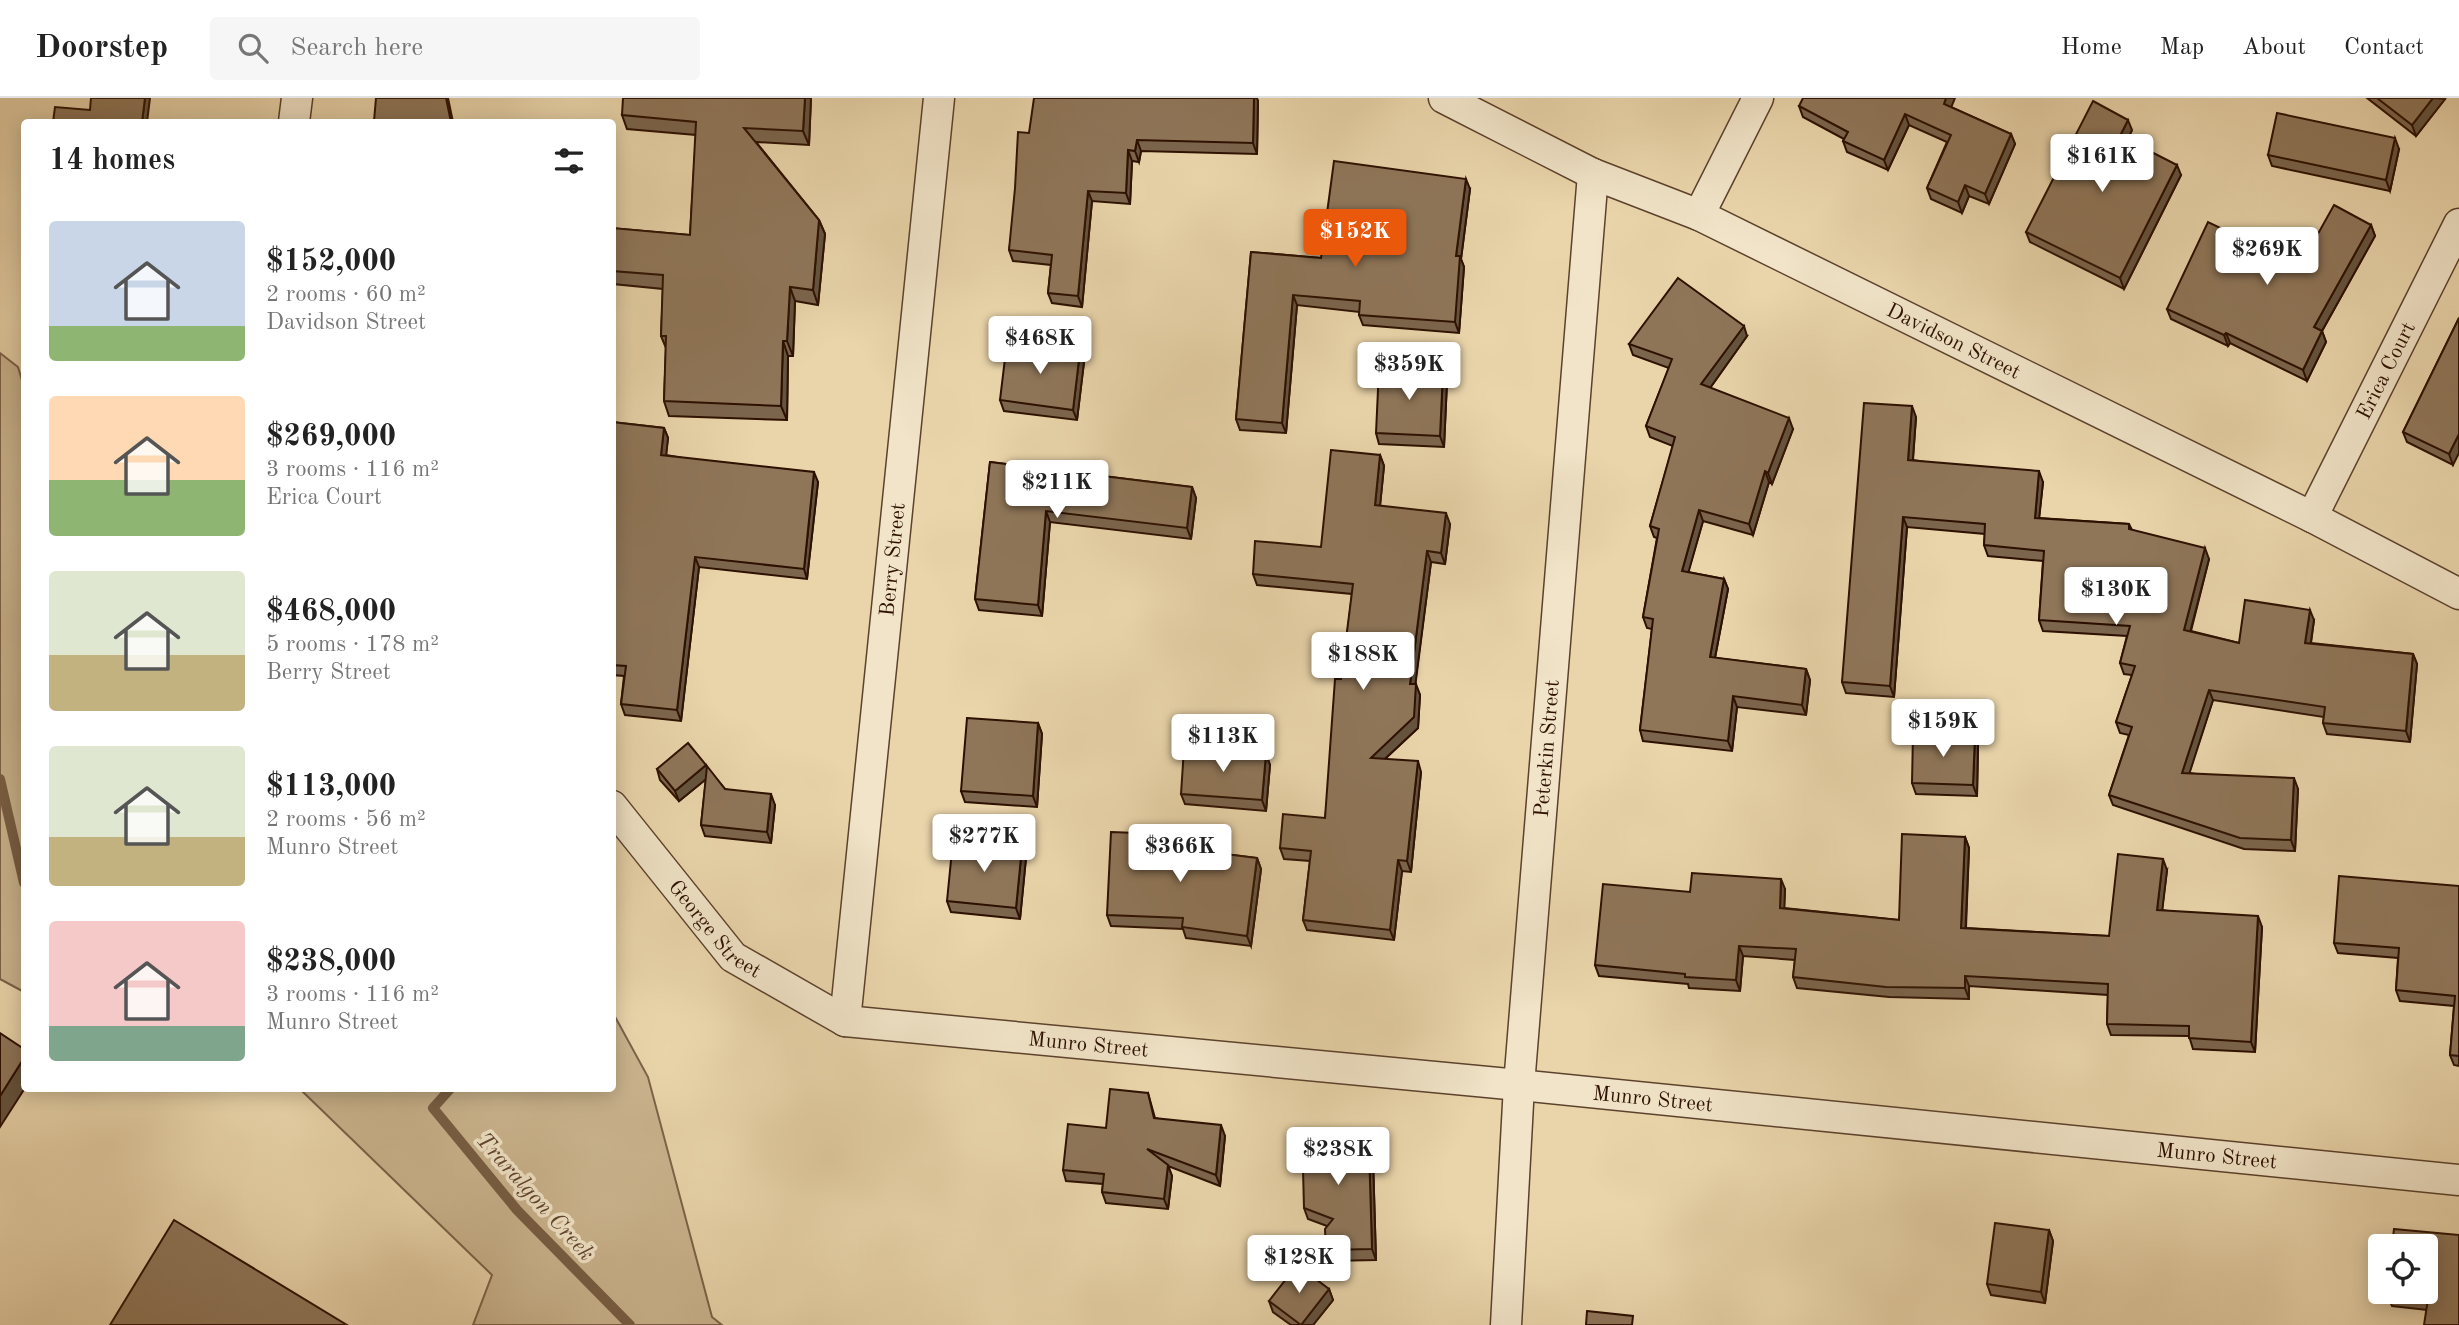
<!DOCTYPE html>
<html lang="en">
<head>
<meta charset="utf-8">
<style>
  :root { --surface:#fff; --page:#f6f6f6; --text:#222; --muted:#767676; --line:#e0e0e0; --accent:#ea580c }
  body { margin:0; font-family:"Old Standard TT",serif; background:var(--page); color:var(--text); height:100vh; display:flex; flex-direction:column; font-size:26px; white-space:nowrap }
  * { box-sizing:border-box; margin:0 }
  p { font-size:23px; color:var(--muted) }
  .icon { flex:none; width:38px; height:38px; fill:none; stroke:currentColor; stroke-width:2; stroke-linecap:round; stroke-linejoin:round }
  .map { position:relative; flex:1; overflow:hidden }
  .panel { position:absolute; left:21px; top:21px; width:595px; height:973px; display:flex; flex-direction:column; background:var(--surface); border-radius:7px; box-shadow:0 4px 18px #0003 }
  .panel>* { flex:none }
  .tools { position:absolute; left:2368px; top:1136px; display:grid; gap:14px }
  .tools a { display:grid; place-items:center; width:70px; height:70px; border-radius:7px; background:var(--surface); box-shadow:0 4px 18px #0003; font-size:35px }
  .price { position:absolute; translate:-50% -60px; padding:0 16px; border-radius:7px; background:#fff; color:#222; font-size:23px; line-height:46px; filter:drop-shadow(0 2px 4px #0008) }
  .price::after { content:''; position:absolute; left:50%; top:42px; width:21px; height:16px; margin-left:-10px; background:inherit; clip-path:polygon(0 0,100% 0,50% 100%) }
  .price.active { background:var(--accent); color:#fff }
  ul { padding:0; list-style:none }
  li { display:flex; align-items:center; gap:21px; height:175px; padding:0 28px }
  li span { display:grid; place-items:center; flex:none; width:196px; height:140px; border-radius:7px; color:#555 }
  li>.icon { margin-inline-start:auto }
  span .icon { width:84px; height:84px; fill:#fffc; stroke-width:1 }
  li b { font-size:30px }
  h2 { display:flex; justify-content:space-between; align-items:center; height:84px; padding:0 28px; font-size:30px }
  header { display:flex; align-items:center; gap:42px; box-sizing:border-box; height:98px; padding:0 35px; background:var(--surface); border-bottom:2px solid var(--line) }
  header strong { font-size:33px }
  nav { display:flex; gap:38px; margin-inline-start:auto; font-size:24px }
  .search { width:490px; height:63px; background:var(--page); display:flex; align-items:center; gap:18px; box-sizing:border-box; padding:0 24px; border-radius:7px; color:var(--muted); font-size:26px }
  .map>svg:first-child { display:block }
</style>
</head>
<body>
<header>
<strong>Doorstep</strong>
<div class="search"><svg class="icon" aria-label="search" viewBox="0 0 24 24"><circle cx="10" cy="10" r="6"/><path d="M15 15l6 6"/></svg>Search here</div>
<nav><a>Home</a><a>Map</a><a>About</a><a>Contact</a></nav>
</header>
<div class="map">
<svg width="2459" height="1227" viewBox="0 0 2459 1227">
  <rect width="100%" height="100%" fill="#ead5ab"/>
  <filter id="stains"><feTurbulence type="fractalNoise" baseFrequency=".00286" numOctaves="4"/><feColorMatrix values="0 0 0 0 .2 0 0 0 0 .09 0 0 0 0 .02 0 0 0 .5 -.17"/></filter>
  <radialGradient id="worn" r=".72"><stop offset=".6" stop-color="#630" stop-opacity="0"/><stop offset="1" stop-color="#630" stop-opacity=".3"/></radialGradient>
  <g fill="#cab48e" stroke="#7c6248" stroke-width="2">
    <polygon points="0,255 18,269 24,289 24,894 0,881"/>
    <polygon points="613,915 648,979 712,1219 722,1227 473,1227 492,1177 302,993 287,991 612,990"/>
  </g>
  <g fill="none" stroke-linecap="round" stroke-linejoin="round">
    <g stroke="#785e44" stroke-width="10">
      <polyline points="0,681 24,785"/>
      <polyline points="451,990 433,1010 517,1112 630,1227"/>
    </g>
    <g stroke="#5c412c" stroke-width="33">
      <g id="minor">
        <path id="s1" d="M1444 0 1593 76 1699 117 2312 419 2459 496"/>
        <polyline points="294,24 297,0"/>
        <polyline points="1699,117 1758,0"/>
        <path id="s2" d="M2312 419 2459 126"/>
        <path id="s3" d="M612 708 733 859 845 923 1519 987 2459 1082"/>
        <path id="s4" d="M845 923 939 0"/>
        <path id="s5" d="M1506 1227 1519 987 1593 76"/>
      </g>
    </g>
    <use href="#minor" stroke="#f1e4c8" stroke-width="30"/>
  </g>
  <g fill="#7b654d" stroke="#2d1001" stroke-width="2">
    <polygon points="811,0 809,47 756,44 819,122 825,136 818,207 795,203 793,258 788,258 787,322 669,318 664,303 666,250 661,238 663,191 613,186 612,130 690,137 696,37 627,31 622,17"/>
    <polygon points="2367,0 2445,0 2445,1 2416,38"/>
    <polygon points="1258,3 1257,56 1141,53 1139,64 1132,63 1130,106 1092,103 1082,209 1052,205 1048,195 1051,167 1013,163 1009,152 1029,35"/>
    <polygon points="1799,8 1951,9 2011,36 2015,46 1989,106 1969,98 1962,115 1931,101 1927,90 1947,44 1909,27 1888,72 1847,54 1843,43 1844,41 1803,19"/>
    <polygon points="2132,32 2127,42 2181,77 2124,191 2030,144 2026,134"/>
    <polygon points="2399,51 2390,93 2272,68 2268,57"/>
    <polygon points="1470,91 1461,161 1464,169 1459,235 1363,227 1359,217 1360,214 1297,207 1286,335 1240,332 1236,321 1251,154 1321,160"/>
    <polygon points="2371,127 2375,138 2322,233 2326,244 2307,283 2230,245 2228,248 2171,221 2167,211 2300,168"/>
    <polygon points="2459,220 2453,367 2407,344 2403,334"/>
    <polygon points="1747,238 1710,290 1793,331 1772,386 1769,384 1753,437 1703,423 1688,474 1724,481 1728,491 1715,560 1806,571 1810,582 1806,617 1737,609 1732,653 1643,643 1640,632 1652,531 1647,530 1643,519 1657,440 1654,439 1650,428 1673,348 1650,339 1646,328 1669,270 1633,257 1629,246"/>
    <polygon points="1084,264 1077,322 1004,313 1000,302"/>
    <polygon points="1443,274 1447,284 1444,349 1379,346 1376,335"/>
    <polygon points="1916,319 1913,362 2043,384 2039,420 2129,426 2132,432 2209,461 2191,533 2239,545 2314,522 2311,545 2413,556 2417,566 2410,644 2327,636 2323,625 2324,619 2213,602 2189,675 2298,691 2295,753 2244,751 2113,707 2109,697 2129,637 2120,635 2116,624 2132,577 2124,576 2120,565 2127,538 2043,533 2039,522 2043,463 1988,458 1984,447 1985,436 1907,429 1894,599 1846,595 1842,584"/>
    <polygon points="612,324 664,330 668,340 666,357 818,384 807,481 699,469 681,623 625,617 621,606 624,578 612,577"/>
    <polygon points="1380,357 1384,368 1380,408 1450,426 1445,466 1431,464 1415,586 1420,597 1418,630 1385,661 1421,674 1411,774 1402,773 1394,842 1307,832 1303,822 1310,763 1284,761 1280,750 1325,720 1352,496 1257,487 1253,476 1321,449"/>
    <polygon points="990,364 1192,389 1196,400 1191,441 1050,424 1042,518 979,512 975,501"/>
    <polygon points="1038,625 1042,636 1037,709 965,704 961,693"/>
    <polygon points="1978,648 1977,698 1916,696 1912,685"/>
    <polygon points="1266,656 1270,667 1266,713 1185,706 1181,696"/>
    <polygon points="707,670 725,691 775,707 771,745 705,738 701,727 706,681 679,703 660,682 657,671"/>
    <polygon points="1965,739 1969,750 1966,830 2109,838 2167,772 2162,812 2262,829 2255,954 2193,951 2189,938 2111,937 2107,926 2108,897 1969,888 1969,901 1889,899 1797,890 1793,879 1795,862 1743,858 1740,893 1689,890 1688,886 1599,878 1595,867 1690,794 1785,791 1784,810 1899,822"/>
    <polygon points="1167,747 1167,749 1257,760 1261,771 1251,848 1186,840 1183,831 1111,828 1107,817"/>
    <polygon points="1022,749 1026,760 1020,821 951,814 947,803"/>
    <polygon points="2459,788 2459,968 2454,967 2450,957 2454,908 2400,903 2396,892 2398,860 2338,855 2334,845"/>
    <polygon points="1148,995 1155,1020 1225,1038 1220,1088 1168,1068 1172,1078 1168,1111 1106,1105 1102,1094 1103,1086 1066,1083 1063,1072 1106,1030"/>
    <polygon points="1353,1042 1353,1051 1373,1061 1376,1162 1330,1163 1326,1152 1327,1128 1308,1121 1304,1110"/>
    <polygon points="2049,1132 2053,1143 2045,1205 1991,1197 1987,1186"/>
    <polygon points="2459,1137 2427,1212 2392,1208 2388,1198"/>
    <polygon points="1329,1191 1333,1202 1313,1227 1291,1227 1273,1214 1269,1203"/>
  </g>
  <g fill="#64533e" stroke="#2d1001" stroke-width="2">
    <polygon points="145,0 150,0 147,24 142,24"/>
    <polygon points="446,0 448,0 453,24 451,24"/>
    <polygon points="805,0 811,0 809,47 803,33"/>
    <polygon points="1254,0 1257,0 1258,3 1257,56 1253,45"/>
    <polygon points="1946,0 1955,0 1948,17 1944,6"/>
    <polygon points="2433,0 2445,1 2416,38 2412,27"/>
    <polygon points="1905,16 1909,27 1888,72 1884,62"/>
    <polygon points="2128,22 2132,32 2124,49 2120,38"/>
    <polygon points="2011,36 2015,46 1989,106 1985,96"/>
    <polygon points="2395,40 2399,51 2390,93 2386,82"/>
    <polygon points="1137,42 1141,53 1139,64 1135,53"/>
    <polygon points="1128,52 1132,63 1130,106 1126,95"/>
    <polygon points="2177,67 2181,77 2124,191 2120,180"/>
    <polygon points="1466,81 1470,91 1461,161 1464,169 1459,235 1455,224 1456,158"/>
    <polygon points="1965,87 1969,98 1962,115 1958,104"/>
    <polygon points="1088,93 1092,103 1082,209 1078,198"/>
    <polygon points="819,122 825,136 818,207 813,192"/>
    <polygon points="2371,127 2375,138 2318,240 2314,229"/>
    <polygon points="790,189 795,203 793,258 787,243"/>
    <polygon points="1293,197 1297,207 1286,335 1282,325"/>
    <polygon points="1744,228 1747,238 1705,297 1701,286"/>
    <polygon points="2322,233 2326,244 2307,283 2303,272"/>
    <polygon points="2226,235 2230,245 2228,248 2224,237"/>
    <polygon points="783,243 788,258 787,322 781,308"/>
    <polygon points="1080,253 1084,264 1077,322 1073,312"/>
    <polygon points="1443,274 1447,284 1444,349 1440,338"/>
    <polygon points="1912,308 1916,319 1912,372 1908,362"/>
    <polygon points="1789,320 1793,331 1772,386 1768,375"/>
    <polygon points="664,330 668,340 665,368 661,357"/>
    <polygon points="2459,336 2459,355 2453,367 2449,356"/>
    <polygon points="1380,357 1384,368 1379,418 1375,407"/>
    <polygon points="1765,373 1769,384 1753,437 1749,426"/>
    <polygon points="2039,373 2043,384 2038,431 2035,420"/>
    <polygon points="814,374 818,384 807,481 804,471"/>
    <polygon points="1192,389 1196,400 1191,441 1187,430"/>
    <polygon points="1699,412 1703,423 1686,483 1682,473"/>
    <polygon points="1046,413 1050,424 1042,518 1038,507"/>
    <polygon points="1446,415 1450,426 1445,466 1441,455"/>
    <polygon points="1903,419 1907,429 1894,599 1890,588"/>
    <polygon points="2205,450 2209,461 2188,542 2184,532"/>
    <polygon points="1427,453 1431,464 1414,597 1410,586"/>
    <polygon points="695,459 699,469 681,623 677,612"/>
    <polygon points="1724,481 1728,491 1713,570 1710,559"/>
    <polygon points="2310,512 2314,522 2309,556 2305,545"/>
    <polygon points="2413,556 2417,566 2410,644 2406,633"/>
    <polygon points="1806,571 1810,582 1806,617 1802,607"/>
    <polygon points="1416,586 1420,597 1418,630 1375,670 1371,660"/>
    <polygon points="2209,592 2213,602 2186,686 2182,675"/>
    <polygon points="1733,598 1737,609 1732,653 1728,643"/>
    <polygon points="1038,625 1042,636 1037,709 1033,698"/>
    <polygon points="1975,638 1978,648 1977,698 1973,687"/>
    <polygon points="1266,656 1270,667 1266,713 1262,702"/>
    <polygon points="1418,663 1421,674 1411,774 1407,763"/>
    <polygon points="706,667 710,678 679,703 675,693"/>
    <polygon points="2294,680 2298,691 2295,753 2291,742"/>
    <polygon points="771,696 775,707 771,745 767,734"/>
    <polygon points="1163,736 1167,747 1167,759 1163,748"/>
    <polygon points="1965,739 1969,750 1965,841 1961,830"/>
    <polygon points="1022,749 1026,760 1020,821 1016,810"/>
    <polygon points="1257,760 1261,771 1251,848 1247,838"/>
    <polygon points="2163,761 2167,772 2161,823 2157,812"/>
    <polygon points="1398,762 1402,773 1394,842 1390,832"/>
    <polygon points="1781,781 1785,791 1784,820 1780,810"/>
    <polygon points="2258,818 2262,829 2255,954 2251,944"/>
    <polygon points="1739,848 1743,858 1740,893 1736,882"/>
    <polygon points="1965,878 1969,888 1969,901 1965,890"/>
    <polygon points="24,960 25,990 0,1029 0,998"/>
    <polygon points="1221,1027 1225,1038 1220,1088 1216,1077"/>
    <polygon points="1349,1031 1353,1042 1353,1061 1349,1051"/>
    <polygon points="1369,1050 1373,1061 1376,1162 1372,1151"/>
    <polygon points="1168,1067 1172,1078 1168,1111 1164,1101"/>
    <polygon points="2049,1132 2053,1143 2045,1205 2041,1194"/>
    <polygon points="1329,1191 1333,1202 1313,1227 1301,1227"/>
  </g>
  <g fill="#8f7659" stroke="#2d1001" stroke-width="2">
    <polygon points="91,0 145,0 142,24 53,24 55,9 90,12"/>
    <polygon points="376,0 446,0 451,24 364,24 374,23"/>
    <polygon points="623,0 805,0 803,33 744,30 819,122 813,192 790,189 787,243 783,243 781,308 664,303 666,238 661,238 663,177 612,173 612,130 690,137 696,24 622,17"/>
    <polygon points="1034,0 1254,0 1253,45 1137,42 1135,53 1128,52 1126,95 1088,93 1078,198 1048,195 1052,157 1009,152 1015,90 1018,34 1029,35"/>
    <polygon points="1803,0 1946,0 1944,6 2011,36 1985,96 1965,87 1958,104 1927,90 1951,37 1905,16 1884,62 1843,43 1848,34 1799,8"/>
    <polygon points="2377,0 2433,0 2412,27"/>
    <polygon points="2093,3 2128,22 2120,38 2177,67 2120,180 2026,134"/>
    <polygon points="2277,15 2395,40 2386,82 2268,57"/>
    <polygon points="1334,63 1466,81 1456,158 1460,158 1455,224 1359,217 1360,203 1293,197 1282,325 1236,321 1251,154 1321,160"/>
    <polygon points="2334,107 2371,127 2314,229 2322,233 2303,272 2226,235 2224,237 2167,211 2208,124 2300,168"/>
    <polygon points="1678,180 1744,228 1701,286 1789,320 1768,375 1765,373 1749,426 1699,412 1682,473 1724,481 1710,559 1806,571 1802,607 1733,598 1728,643 1640,632 1653,521 1643,519 1659,431 1650,428 1675,339 1646,328 1672,261 1629,246"/>
    <polygon points="2459,220 2459,336 2449,356 2403,334"/>
    <polygon points="1007,244 1080,253 1073,312 1000,302"/>
    <polygon points="1379,270 1443,274 1440,338 1376,335"/>
    <polygon points="1864,305 1912,308 1908,362 2039,373 2035,420 2129,426 2129,431 2205,450 2184,532 2239,545 2245,502 2310,512 2305,545 2413,556 2406,633 2323,625 2325,609 2209,592 2182,675 2294,680 2291,742 2240,740 2109,697 2132,629 2116,624 2135,568 2120,565 2130,528 2039,522 2044,453 1984,447 1985,426 1903,419 1890,588 1842,584"/>
    <polygon points="612,324 664,330 661,357 814,374 804,471 695,459 677,612 621,606 626,568 612,567"/>
    <polygon points="1331,352 1380,357 1375,407 1446,415 1441,455 1427,453 1410,586 1416,586 1414,619 1371,660 1418,663 1407,763 1398,762 1390,832 1303,822 1311,753 1280,750 1283,716 1325,720 1335,581 1341,581 1353,486 1253,476 1255,443 1321,449"/>
    <polygon points="990,364 1192,389 1187,430 1046,413 1038,507 975,501"/>
    <polygon points="967,620 1038,625 1033,698 961,693"/>
    <polygon points="1913,636 1975,638 1973,687 1912,685"/>
    <polygon points="688,645 706,667 675,693 657,671"/>
    <polygon points="1184,650 1266,656 1262,702 1181,696"/>
    <polygon points="707,668 725,691 771,696 767,734 701,727"/>
    <polygon points="1111,734 1163,736 1163,748 1257,760 1247,838 1182,829 1183,820 1107,817"/>
    <polygon points="1902,736 1965,739 1961,830 2109,838 2118,756 2163,761 2157,812 2258,818 2251,944 2189,940 2189,928 2107,926 2108,886 1965,878 1965,890 1886,889 1793,879 1796,851 1739,848 1736,882 1685,879 1685,876 1595,867 1603,786 1690,794 1692,775 1781,781 1780,810 1899,822"/>
    <polygon points="953,742 1022,749 1016,810 947,803"/>
    <polygon points="2339,778 2459,788 2459,958 2450,957 2455,898 2396,892 2399,850 2334,845"/>
    <polygon points="0,935 24,951 24,960 0,998"/>
    <polygon points="1110,991 1148,995 1154,1020 1221,1027 1216,1077 1147,1051 1168,1067 1164,1101 1102,1094 1104,1076 1063,1072 1068,1026 1106,1030"/>
    <polygon points="1349,1031 1349,1051 1369,1050 1372,1151 1326,1152 1325,1131 1333,1121 1304,1110 1302,1032"/>
    <polygon points="174,1122 347,1227 110,1227"/>
    <polygon points="1995,1125 2049,1132 2041,1194 1987,1186"/>
    <polygon points="2394,1131 2459,1137 2459,1227 2424,1227 2428,1201 2388,1198 2389,1194 2426,1194 2426,1148 2392,1148"/>
    <polygon points="1297,1167 1329,1191 1301,1227 1269,1203"/>
    <polygon points="1587,1213 1633,1218 1632,1227 1586,1227"/>
  </g>
  <g text-anchor="middle" stroke-width="7" stroke-linejoin="round" paint-order="stroke">
    <g font-size="21" fill="#2d1001" stroke="#f1e4c8">
      <text dy="7" stroke="none"><textPath href="#s1" startOffset="565">Davidson Street</textPath></text>
      <text dy="7" stroke="none"><textPath href="#s2" startOffset="164">Erica Court</textPath></text>
      <text dy="7" stroke="none"><textPath href="#s4" startOffset="464">Berry Street</textPath></text>
      <text dy="7" stroke="none"><textPath href="#s5" startOffset="578">Peterkin Street</textPath></text>
      <text dy="7" stroke="none"><textPath href="#s3" startOffset="161">George Street</textPath></text>
      <text dy="7" stroke="none"><textPath href="#s3" startOffset="567">Munro Street</textPath></text>
      <text dy="7" stroke="none"><textPath href="#s3" startOffset="1134">Munro Street</textPath></text>
      <text dy="7" stroke="none"><textPath href="#s3" startOffset="1701">Munro Street</textPath></text>
    </g>
    <g font-size="23" font-style="italic" fill="#5f442e" stroke="#f1e4c8">
      <text transform="translate(536 1098) rotate(48)" y="8">Traralgon Creek</text>
    </g>
  </g>
  <rect width="100%" height="100%" filter="url(#stains)"/>
  <rect width="100%" height="100%" fill="url(#worn)"/>
</svg>
<div class="tools">
<a><svg class="icon" aria-label="locate" viewBox="0 0 24 24"><circle cx="12" cy="12" r="6"/><path d="M12 2v4M12 18v4M2 12h4M18 12h4"/></svg></a>
</div>
<b class="price" style="left:2102px;top:96px">$161K</b>
<b class="price active" style="left:1355px;top:171px">$152K</b>
<b class="price" style="left:2267px;top:189px">$269K</b>
<b class="price" style="left:1040px;top:278px">$468K</b>
<b class="price" style="left:1409px;top:304px">$359K</b>
<b class="price" style="left:1057px;top:422px">$211K</b>
<b class="price" style="left:2116px;top:529px">$130K</b>
<b class="price" style="left:1363px;top:594px">$188K</b>
<b class="price" style="left:1943px;top:661px">$159K</b>
<b class="price" style="left:1223px;top:676px">$113K</b>
<b class="price" style="left:984px;top:776px">$277K</b>
<b class="price" style="left:1180px;top:786px">$366K</b>
<b class="price" style="left:1338px;top:1089px">$238K</b>
<b class="price" style="left:1299px;top:1197px">$128K</b>
<section class="panel">
<h2>14 homes<svg class="icon" aria-label="filters" viewBox="0 0 24 24"><path d="M4 7h16M4 17h16"/><circle cx="9" cy="7" r="2"/><circle cx="15" cy="17" r="2"/></svg></h2>
<ul>
<li><span style="background:linear-gradient(#c9d6e8 75%,#8fb573 0)"><svg class="icon" aria-label="home" viewBox="0 0 24 24"><path d="M3 11l9-7 9 7M6 9v11h12V9"/></svg></span><div><b>$152,000</b><p>2 rooms · 60 m²</p><p>Davidson Street</p></div></li>
<li><span style="background:linear-gradient(#ffd9b3 60%,#8fb573 0)"><svg class="icon" aria-label="home" viewBox="0 0 24 24"><path d="M3 11l9-7 9 7M6 9v11h12V9"/></svg></span><div><b>$269,000</b><p>3 rooms · 116 m²</p><p>Erica Court</p></div></li>
<li><span style="background:linear-gradient(#dfe7d0 60%,#c2b280 0)"><svg class="icon" aria-label="home" viewBox="0 0 24 24"><path d="M3 11l9-7 9 7M6 9v11h12V9"/></svg></span><div><b>$468,000</b><p>5 rooms · 178 m²</p><p>Berry Street</p></div></li>
<li><span style="background:linear-gradient(#dfe7d0 65%,#c2b280 0)"><svg class="icon" aria-label="home" viewBox="0 0 24 24"><path d="M3 11l9-7 9 7M6 9v11h12V9"/></svg></span><div><b>$113,000</b><p>2 rooms · 56 m²</p><p>Munro Street</p></div></li>
<li><span style="background:linear-gradient(#f6c9c9 75%,#7fa58c 0)"><svg class="icon" aria-label="home" viewBox="0 0 24 24"><path d="M3 11l9-7 9 7M6 9v11h12V9"/></svg></span><div><b>$238,000</b><p>3 rooms · 116 m²</p><p>Munro Street</p></div></li>
</ul>
</section>
</div>
</body>
</html>
